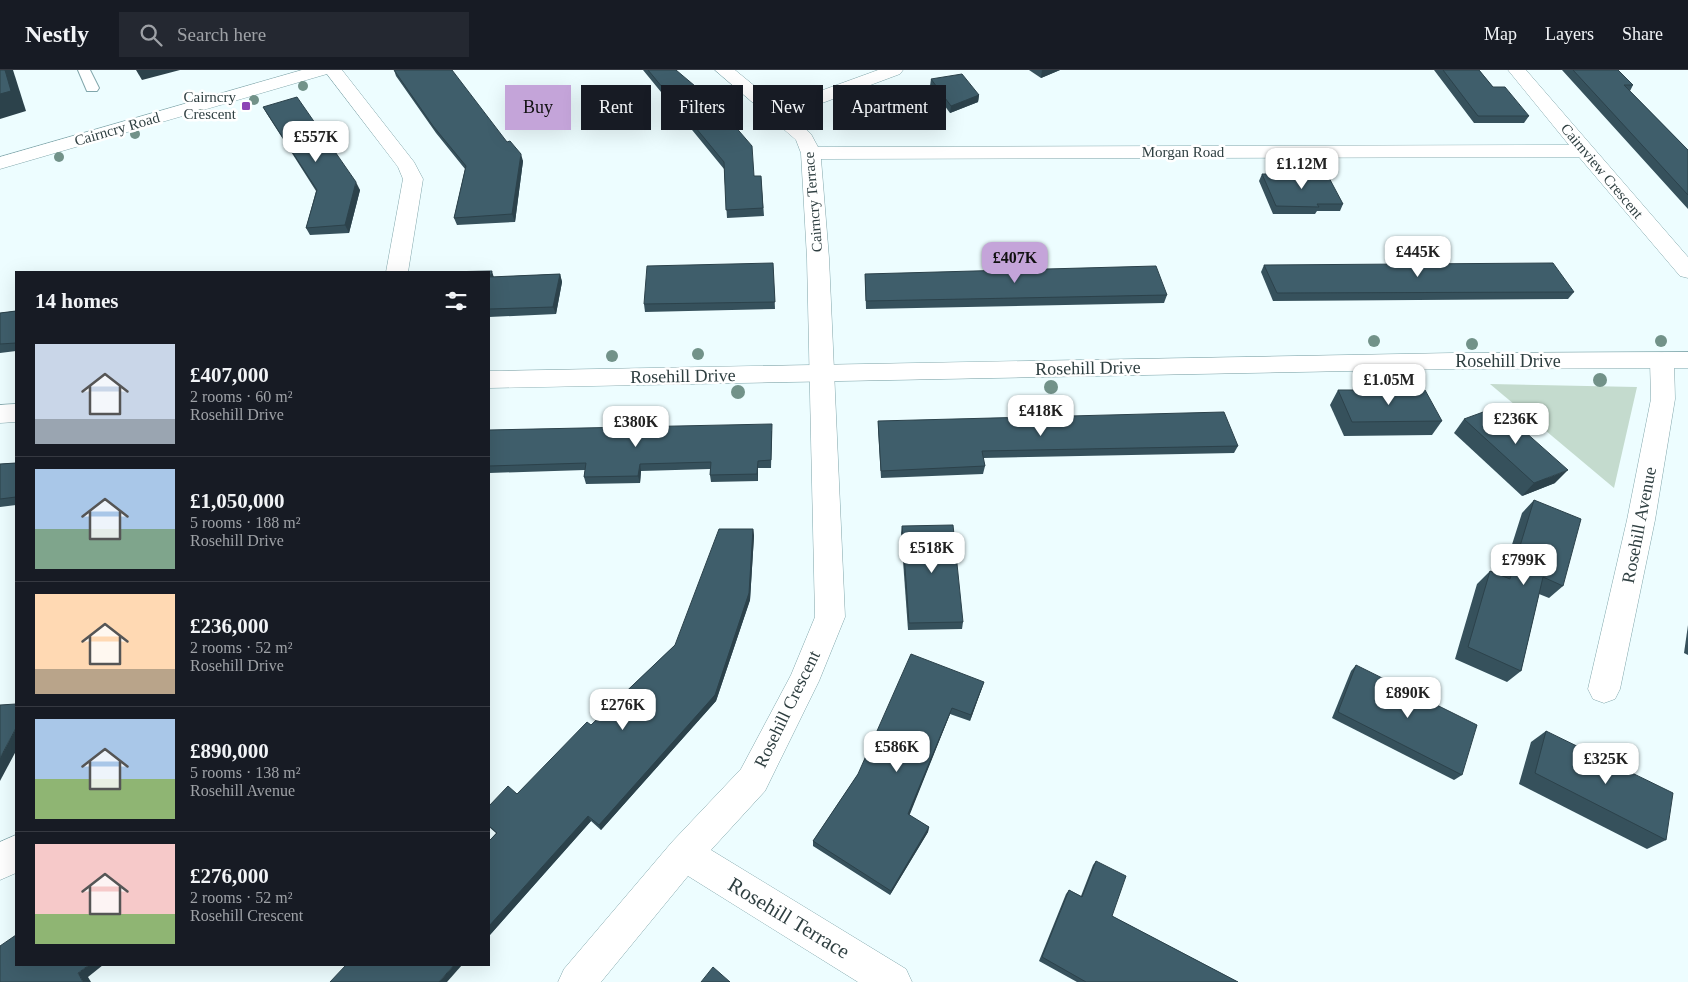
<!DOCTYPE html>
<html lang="en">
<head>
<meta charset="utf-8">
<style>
  :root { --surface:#171b24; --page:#242831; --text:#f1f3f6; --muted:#9ea1a6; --line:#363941; --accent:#c4a4d9 }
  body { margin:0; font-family:"Times New Roman",serif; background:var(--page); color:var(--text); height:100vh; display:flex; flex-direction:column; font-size:19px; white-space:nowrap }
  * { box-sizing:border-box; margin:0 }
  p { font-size:16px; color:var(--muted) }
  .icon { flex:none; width:28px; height:28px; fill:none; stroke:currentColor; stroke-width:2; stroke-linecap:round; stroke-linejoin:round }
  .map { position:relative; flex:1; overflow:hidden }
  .side { position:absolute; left:15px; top:201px; width:475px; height:695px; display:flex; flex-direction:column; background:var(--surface); border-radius:0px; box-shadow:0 5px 20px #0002 }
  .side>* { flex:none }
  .banner { position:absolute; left:505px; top:15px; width:475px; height:45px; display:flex; gap:10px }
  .price { position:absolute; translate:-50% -42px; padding:0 11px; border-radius:10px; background:#fff; color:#222; font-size:16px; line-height:32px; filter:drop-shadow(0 1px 2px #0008) }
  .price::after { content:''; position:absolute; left:50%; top:30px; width:15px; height:11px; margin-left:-8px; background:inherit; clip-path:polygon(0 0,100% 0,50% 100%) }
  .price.current { background:var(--accent); color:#111 }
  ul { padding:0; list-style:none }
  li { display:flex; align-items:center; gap:15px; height:125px; padding:0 20px }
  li+li { border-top:1px solid var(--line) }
  li span { display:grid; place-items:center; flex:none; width:140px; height:100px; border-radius:0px; color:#555 }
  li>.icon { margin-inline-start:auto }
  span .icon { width:60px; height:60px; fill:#fffc; stroke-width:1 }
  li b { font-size:21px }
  h2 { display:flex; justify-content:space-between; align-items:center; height:60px; padding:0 20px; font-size:21px }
  .pill { padding:0 18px; border-radius:0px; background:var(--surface); box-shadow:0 5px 20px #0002; font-size:18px; line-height:45px }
  .pill.current { background:var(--accent); color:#111 }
  header { display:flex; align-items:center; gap:30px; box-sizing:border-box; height:70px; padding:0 25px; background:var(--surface); border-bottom:1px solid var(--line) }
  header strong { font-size:24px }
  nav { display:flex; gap:28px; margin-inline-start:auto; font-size:18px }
  .search { width:350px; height:45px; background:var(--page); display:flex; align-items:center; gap:12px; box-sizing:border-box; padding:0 18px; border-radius:0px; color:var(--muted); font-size:19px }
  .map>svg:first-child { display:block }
</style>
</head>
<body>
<header>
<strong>Nestly</strong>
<div class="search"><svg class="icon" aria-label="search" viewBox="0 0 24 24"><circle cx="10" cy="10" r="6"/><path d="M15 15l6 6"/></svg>Search here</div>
<nav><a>Map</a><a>Layers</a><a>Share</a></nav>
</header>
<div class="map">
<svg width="1688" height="912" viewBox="0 0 1688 912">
  <rect width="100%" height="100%" fill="#edfdff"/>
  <polygon fill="#c4dbce" points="1490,314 1637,317 1614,418"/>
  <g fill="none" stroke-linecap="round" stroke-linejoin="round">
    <g stroke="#80a6ab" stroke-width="2">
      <polygon id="lane" points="78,0 90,0 99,18 97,21 87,21"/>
    </g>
    <g stroke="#80a6ab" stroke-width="1">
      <g id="street">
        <polygon points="324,0 342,0 414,92 423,109 408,202 386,202 403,109 398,97"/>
        <polygon points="715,0 735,0 779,36 878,0 903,0 900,4 790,45 811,64 818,77 1569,75 1508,0 1526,0 1688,187 1688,208 1680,206 1579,87 821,89 829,188 845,547 819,611 765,721 711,780 906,899 912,912 858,912 688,806 601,912 558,912 564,899 672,772 741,699 791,605 815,547 807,188 801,83 796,70"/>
        <polygon points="1662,283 1670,285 1674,291 1675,329 1655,450 1620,619 1615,629 1604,633 1593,629 1588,619 1627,450 1651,329 1650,291 1654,285"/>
        <polygon points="16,765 16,803 0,810 0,772"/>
      </g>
    </g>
    <g stroke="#80a6ab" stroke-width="1">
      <g id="secondary">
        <polygon points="302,0 330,0 327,4 0,99 0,87"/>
        <polygon points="1688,282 1688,298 1453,299 489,318 489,301 1453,283"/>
        <polygon points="16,334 16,352 0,353 0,335"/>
      </g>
    </g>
    <use href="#lane" fill="#fff" fill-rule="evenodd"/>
    <use href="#street" fill="#fff" fill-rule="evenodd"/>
    <use href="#secondary" fill="#fff" fill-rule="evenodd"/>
  </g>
  <g fill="#729289">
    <circle cx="303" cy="16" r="5"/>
    <circle cx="254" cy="30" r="5"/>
    <circle cx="201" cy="44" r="5"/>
    <circle cx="135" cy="64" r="5"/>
    <circle cx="59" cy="87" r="5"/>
    <circle cx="1374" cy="271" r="6"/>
    <circle cx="1661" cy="271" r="6"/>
    <circle cx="1472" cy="274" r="6"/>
    <circle cx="698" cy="284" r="6"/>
    <circle cx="612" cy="286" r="6"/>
    <circle cx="1600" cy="310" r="7"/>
    <circle cx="1051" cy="317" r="7"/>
    <circle cx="738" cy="322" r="7"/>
  </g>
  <g fill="#36515c">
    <polygon points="394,0 507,72 523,91 515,152 457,155 454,148 465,99 436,63 396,6"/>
    <polygon points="643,0 676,0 754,106 761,106 764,146 727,148 724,99"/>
    <polygon points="1029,0 1060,0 1041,8"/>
    <polygon points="1434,0 1479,0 1493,17 1529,46 1524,53 1474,53"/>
    <polygon points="1562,0 1618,0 1633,15 1630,21 1688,80 1688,139"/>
    <polygon points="931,9 979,25 978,32 950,43 930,16"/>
    <polygon points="263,37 360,120 349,163 310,165 306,158 316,121 267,44"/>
    <polygon points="1262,104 1343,134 1340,141 1317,141 1315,144 1273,144 1259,111"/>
    <polygon points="773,193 775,239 645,242 644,234"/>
    <polygon points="1264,195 1574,222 1568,229 1273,231 1261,202"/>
    <polygon points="489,202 494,207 560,204 562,212 556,244 489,247"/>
    <polygon points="865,204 1167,225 1164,233 866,239"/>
    <polygon points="16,241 16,281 0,283 0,243"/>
    <polygon points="1338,320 1442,351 1432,365 1344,366 1330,335"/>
    <polygon points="1464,349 1555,413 1522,426 1454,363"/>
    <polygon points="878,351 1238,376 1234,383 983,388 985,396 983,404 881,408 878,358"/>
    <polygon points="489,360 772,361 771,398 758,398 758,411 711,412 710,405 710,399 641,401 640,413 586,414 584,407 585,400 489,403"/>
    <polygon points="16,393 16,435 0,437 0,394"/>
    <polygon points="1534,430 1563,516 1549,528 1539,524 1521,601 1507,612 1455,589 1477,514 1490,501 1502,506 1522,443"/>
    <polygon points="902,456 963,552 962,559 908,560 901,463"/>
    <polygon points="753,459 754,466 750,530 716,631 601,760 591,751 489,866 489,771 496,763 489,757 489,736 517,724 591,655 675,575"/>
    <polygon points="1688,555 1688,585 1684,583"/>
    <polygon points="1356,595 1462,705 1454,710 1332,648 1351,601"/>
    <polygon points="984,612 970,651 950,644 909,745 929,757 928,762 890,825 813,776 813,771 858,704"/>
    <polygon points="1546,661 1666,770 1647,779 1519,714 1531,672"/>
    <polygon points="1096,791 1112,846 1238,912 1077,912 1039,891 1066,824 1069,820 1081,826 1093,795"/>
  </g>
  <g fill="#2c424b">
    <polygon points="5,0 13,0 26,41 0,49 0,24"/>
    <polygon points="136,0 180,0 142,10"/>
    <polygon points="1042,0 1060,0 1041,8"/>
    <polygon points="979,25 978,32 950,43 951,36"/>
    <polygon points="521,84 523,91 515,152 512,144"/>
    <polygon points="356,112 360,120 349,163 345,155"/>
    <polygon points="492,201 494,208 490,207"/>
    <polygon points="560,204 562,212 556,244 553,237"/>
    <polygon points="758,391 758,411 757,404"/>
    <polygon points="640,394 641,401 640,413 638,406"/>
    <polygon points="1568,400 1555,413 1522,426 1534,413"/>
    <polygon points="753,459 754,466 750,530 716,631 601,760 599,755"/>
    <polygon points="984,612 982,618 970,651 971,645"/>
    <polygon points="952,638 950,644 908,749 908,744"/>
    <polygon points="16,658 16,681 0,711 0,688"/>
    <polygon points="588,746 591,751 489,866 489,856"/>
    <polygon points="929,757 928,762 890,825 891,821"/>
    <polygon points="89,895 103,895 88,907 91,912 83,912 78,903"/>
    <polygon points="454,895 462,895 447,912 439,912"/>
  </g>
  <g fill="#3f5e6b" stroke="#2c424b">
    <polygon points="0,0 5,0 11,21 0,24"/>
    <polygon points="394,0 452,0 507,72 510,71 521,84 512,144 454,148 466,96 433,56"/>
    <polygon points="648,0 676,0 714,32 752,76 754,106 761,106 763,138 726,140 724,92"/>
    <polygon points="1443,0 1479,0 1493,17 1505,17 1529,46 1478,46"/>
    <polygon points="1573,0 1618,0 1633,15 1624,15 1688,80 1688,125"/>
    <polygon points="962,4 979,25 951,36 931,9"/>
    <polygon points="297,27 356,112 345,155 306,158 317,120 263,37"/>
    <polygon points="1262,104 1327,104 1343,134 1317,134 1319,137 1276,136"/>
    <polygon points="773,193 775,232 644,234 647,196"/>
    <polygon points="1553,193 1574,222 1277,223 1264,195"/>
    <polygon points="1156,196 1167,225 866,231 865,204"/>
    <polygon points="492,201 490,207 560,204 553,237 489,239 489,202 441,202"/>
    <polygon points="16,241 16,273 0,274 0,243"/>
    <polygon points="1338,320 1425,320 1442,351 1352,352"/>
    <polygon points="1497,337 1568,400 1534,413 1464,349"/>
    <polygon points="1224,342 1238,376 982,381 985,396 881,401 878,351"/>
    <polygon points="772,354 771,390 758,391 757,404 710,405 711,392 640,394 638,406 584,407 586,393 489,396 489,360"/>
    <polygon points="16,393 16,427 0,429 0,394"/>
    <polygon points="1534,430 1581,449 1563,516 1543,507 1521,601 1468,577 1490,501 1510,509"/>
    <polygon points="953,455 963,552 909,553 902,456"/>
    <polygon points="719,459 753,459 749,523 715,625 599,755 588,746 489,856 489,771 497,763 489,756 489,736 508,716 517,724 587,652 591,655 675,575"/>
    <polygon points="911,584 984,612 971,645 952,638 908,744 929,757 891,821 813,771 858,704"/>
    <polygon points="1356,595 1477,655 1462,705 1338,642"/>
    <polygon points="16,634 16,658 0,688 0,635"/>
    <polygon points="1546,661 1673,723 1666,770 1535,703"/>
    <polygon points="1096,791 1126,806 1112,846 1238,912 1086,912 1042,887 1069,820 1082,827"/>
    <polygon points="16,865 16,895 89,895 78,903 83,912 0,912 0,876"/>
    <polygon points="346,895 454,895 439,912 330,912"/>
    <polygon points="713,897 730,912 701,912"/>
  </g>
  <rect fill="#8e43b5" stroke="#fff" stroke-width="2" x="241" y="31" width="10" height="10" rx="2.5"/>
  <g text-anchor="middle" stroke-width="5" stroke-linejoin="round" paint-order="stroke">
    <g font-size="15" fill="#2f3f41" stroke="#fff" text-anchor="end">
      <text x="236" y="32">Cairncry<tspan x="236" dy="17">Crescent</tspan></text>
    </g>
    <g font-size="15" fill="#2f3f41" stroke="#fff">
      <text transform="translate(117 59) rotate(-16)" y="5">Cairncry Road</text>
      <text x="1183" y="87">Morgan Road</text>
      <text transform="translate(1602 101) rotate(50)" y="5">Cairnview Crescent</text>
      <text transform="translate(813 132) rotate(-95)" y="5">Cairncry Terrace</text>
    </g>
    <g font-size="18" fill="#2f3f41" stroke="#fff">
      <text x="1508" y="297">Rosehill Drive</text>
      <text transform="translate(1088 298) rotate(-1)" y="6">Rosehill Drive</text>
      <text transform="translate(683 306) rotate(-1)" y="6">Rosehill Drive</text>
      <text transform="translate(1639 455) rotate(-79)" y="6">Rosehill Avenue</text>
      <text transform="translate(787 639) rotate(-64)" y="6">Rosehill Crescent</text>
    </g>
    <g font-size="21" fill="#2f3f41" stroke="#fff">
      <text transform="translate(789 848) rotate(31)" y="7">Rosehill Terrace</text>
    </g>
  </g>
</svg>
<b class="price" style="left:316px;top:93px">£557K</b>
<b class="price" style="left:1302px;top:120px">£1.12M</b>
<b class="price" style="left:1418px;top:208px">£445K</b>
<b class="price current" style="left:1015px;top:214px">£407K</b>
<b class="price" style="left:1389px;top:336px">£1.05M</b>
<b class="price" style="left:1041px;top:367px">£418K</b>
<b class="price" style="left:1516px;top:375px">£236K</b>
<b class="price" style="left:636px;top:378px">£380K</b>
<b class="price" style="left:932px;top:504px">£518K</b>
<b class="price" style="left:1524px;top:516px">£799K</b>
<b class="price" style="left:1408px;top:649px">£890K</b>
<b class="price" style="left:623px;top:661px">£276K</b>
<b class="price" style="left:897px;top:703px">£586K</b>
<b class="price" style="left:1606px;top:715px">£325K</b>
<div class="banner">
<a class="pill current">Buy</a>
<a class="pill">Rent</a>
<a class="pill">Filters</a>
<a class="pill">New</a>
<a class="pill">Apartment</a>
</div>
<section class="side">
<h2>14 homes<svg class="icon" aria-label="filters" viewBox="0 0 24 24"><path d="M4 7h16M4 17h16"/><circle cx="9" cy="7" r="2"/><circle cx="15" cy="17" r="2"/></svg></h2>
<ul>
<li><span style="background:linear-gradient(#c9d6e8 75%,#9aa5b1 0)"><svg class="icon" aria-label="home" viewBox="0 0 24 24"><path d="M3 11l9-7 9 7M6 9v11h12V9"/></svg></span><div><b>£407,000</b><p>2 rooms · 60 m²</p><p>Rosehill Drive</p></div></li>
<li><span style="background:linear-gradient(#a9c7e8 60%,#7fa58c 0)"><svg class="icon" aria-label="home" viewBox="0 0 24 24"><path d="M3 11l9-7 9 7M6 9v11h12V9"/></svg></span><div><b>£1,050,000</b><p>5 rooms · 188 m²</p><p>Rosehill Drive</p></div></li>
<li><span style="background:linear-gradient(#ffd9b3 75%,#b9a48a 0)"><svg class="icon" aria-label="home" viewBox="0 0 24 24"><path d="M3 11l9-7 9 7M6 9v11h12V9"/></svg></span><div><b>£236,000</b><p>2 rooms · 52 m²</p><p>Rosehill Drive</p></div></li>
<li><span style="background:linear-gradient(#a9c7e8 60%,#8fb573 0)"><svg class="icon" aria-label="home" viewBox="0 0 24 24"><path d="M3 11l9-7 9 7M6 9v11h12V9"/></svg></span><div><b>£890,000</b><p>5 rooms · 138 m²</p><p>Rosehill Avenue</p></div></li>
<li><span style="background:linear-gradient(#f6c9c9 70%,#8fb573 0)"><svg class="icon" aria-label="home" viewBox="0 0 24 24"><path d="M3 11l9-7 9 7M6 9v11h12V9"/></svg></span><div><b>£276,000</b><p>2 rooms · 52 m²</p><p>Rosehill Crescent</p></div></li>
</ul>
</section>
</div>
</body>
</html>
